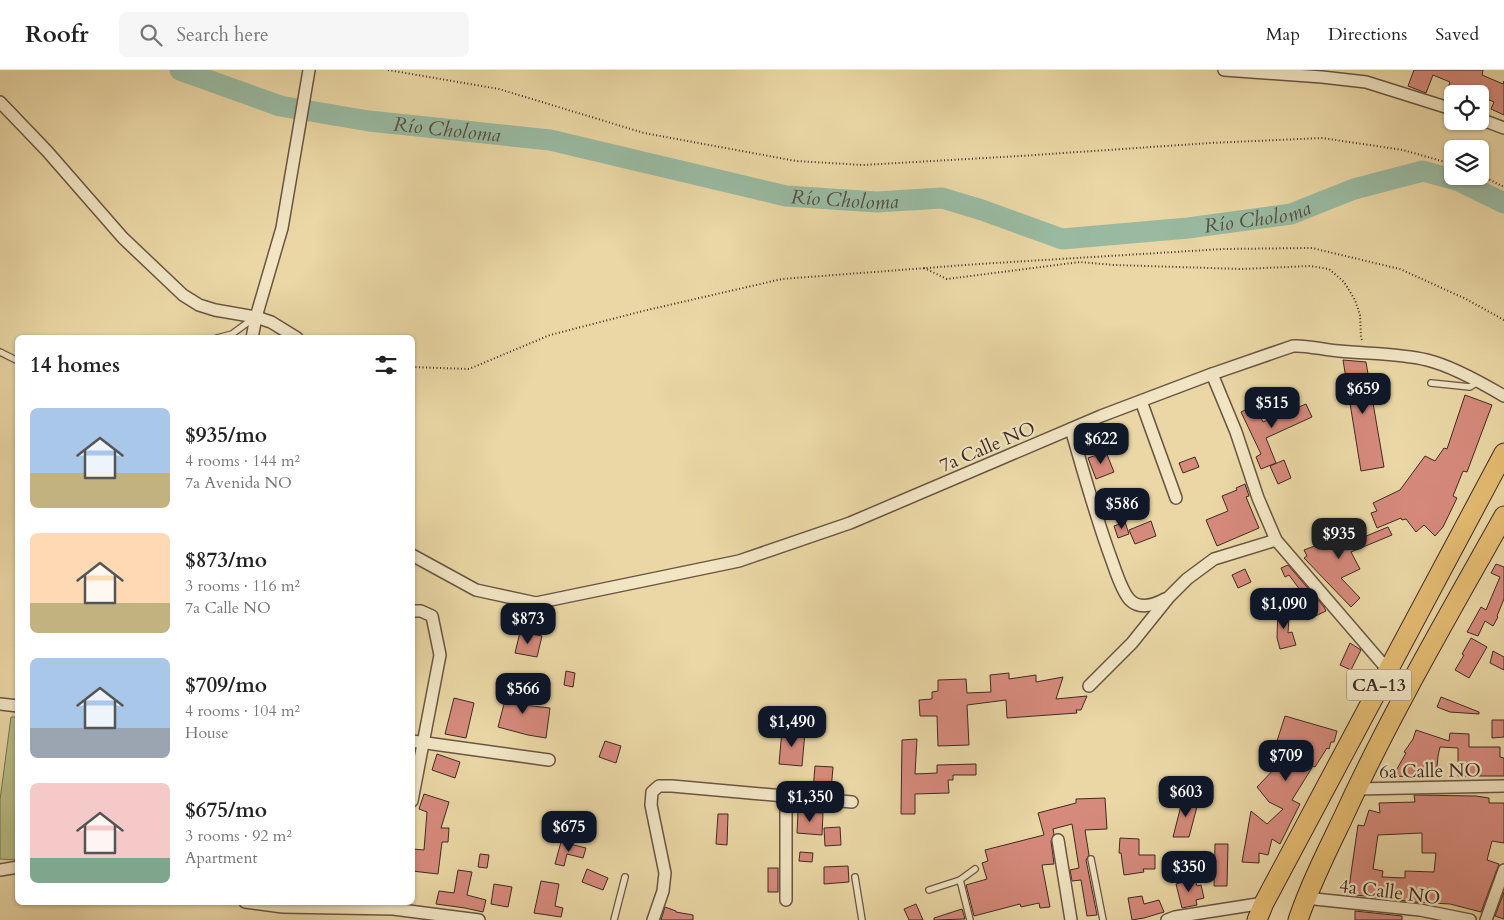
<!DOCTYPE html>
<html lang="en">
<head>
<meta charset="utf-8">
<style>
  :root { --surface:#fff; --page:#f6f6f6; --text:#222; --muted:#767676; --line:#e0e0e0; --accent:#111827 }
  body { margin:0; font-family:Cardo,serif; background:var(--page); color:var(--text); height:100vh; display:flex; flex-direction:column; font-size:19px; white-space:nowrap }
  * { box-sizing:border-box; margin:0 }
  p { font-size:16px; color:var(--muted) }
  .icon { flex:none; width:28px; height:28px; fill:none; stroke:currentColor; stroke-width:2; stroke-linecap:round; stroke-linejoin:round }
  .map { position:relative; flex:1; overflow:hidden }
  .panel { position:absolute; left:15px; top:265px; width:400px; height:570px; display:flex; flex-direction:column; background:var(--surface); border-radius:8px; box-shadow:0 1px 4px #0004 }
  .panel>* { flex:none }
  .fabs { position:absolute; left:1444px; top:15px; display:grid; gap:10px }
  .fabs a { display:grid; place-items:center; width:45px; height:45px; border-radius:8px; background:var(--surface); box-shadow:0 1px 4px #0004; font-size:25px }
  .price { position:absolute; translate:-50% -42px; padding:0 11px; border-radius:10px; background:var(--accent); color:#fff; font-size:16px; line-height:32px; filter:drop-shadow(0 1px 2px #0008) }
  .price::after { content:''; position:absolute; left:50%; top:30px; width:15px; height:11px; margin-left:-8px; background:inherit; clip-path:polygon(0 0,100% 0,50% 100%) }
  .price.on { background:#222; color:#fff }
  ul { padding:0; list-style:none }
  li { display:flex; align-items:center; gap:15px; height:125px; padding:0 15px }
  li span { display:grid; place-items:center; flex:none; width:140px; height:100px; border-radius:8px; color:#555 }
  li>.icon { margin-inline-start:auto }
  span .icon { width:60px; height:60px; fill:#fffc; stroke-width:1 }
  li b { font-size:21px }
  h2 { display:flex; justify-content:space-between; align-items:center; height:60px; padding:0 15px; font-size:21px }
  header { display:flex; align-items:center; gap:30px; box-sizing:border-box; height:70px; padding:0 25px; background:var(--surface); border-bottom:1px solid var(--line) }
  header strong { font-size:24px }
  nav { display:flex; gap:28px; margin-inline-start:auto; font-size:18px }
  .search { width:350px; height:45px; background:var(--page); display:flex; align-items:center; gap:12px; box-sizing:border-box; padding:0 18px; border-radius:8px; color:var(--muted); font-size:19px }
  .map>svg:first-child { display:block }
</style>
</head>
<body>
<header>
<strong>Roofr</strong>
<div class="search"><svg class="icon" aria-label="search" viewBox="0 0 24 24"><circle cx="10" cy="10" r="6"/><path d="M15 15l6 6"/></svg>Search here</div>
<nav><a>Map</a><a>Directions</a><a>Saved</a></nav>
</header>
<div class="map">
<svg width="1504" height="850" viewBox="0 0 1504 850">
  <rect width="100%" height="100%" fill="#ead7a5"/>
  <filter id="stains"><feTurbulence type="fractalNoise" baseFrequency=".004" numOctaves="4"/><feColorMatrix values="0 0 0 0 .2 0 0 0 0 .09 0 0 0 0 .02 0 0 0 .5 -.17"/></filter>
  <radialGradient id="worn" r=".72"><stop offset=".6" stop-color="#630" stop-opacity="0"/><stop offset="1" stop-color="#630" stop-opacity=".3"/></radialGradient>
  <polygon fill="#b7be86" stroke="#7a7454" points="11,647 18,647 17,790 0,789 0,730"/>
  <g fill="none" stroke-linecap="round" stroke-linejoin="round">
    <path stroke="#99baa1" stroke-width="21" id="s1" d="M180 0 280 36 369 51 550 70 786 126 877 132 942 128 982 140 1062 169 1188 158 1291 144 1354 119 1423 101 1459 111 1504 133"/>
  </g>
  <g fill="#d68a7c" stroke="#3e2a22" fill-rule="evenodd">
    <polygon points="1414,0 1483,0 1482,5 1503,14 1504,11 1504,45 1491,39 1494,32 1480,26 1480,24 1446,24 1450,12 1433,5 1426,23 1408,16"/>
    <polygon points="1343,290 1366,292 1384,397 1361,401"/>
    <polygon points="1465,325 1492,335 1467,402 1463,401 1453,426 1457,428 1443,457 1435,466 1424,455 1416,462 1406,449 1402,450 1401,448 1377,458 1371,443 1377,441 1373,433 1400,420 1425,386 1435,391 1444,378 1447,379"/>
    <polygon points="1306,334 1312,347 1266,368 1276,393 1261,399 1256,387 1261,384 1241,342 1255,335 1263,352"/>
    <polygon points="1106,382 1114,402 1096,409 1088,388"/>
    <polygon points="1195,387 1199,397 1183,403 1179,393"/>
    <polygon points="1284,390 1291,408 1278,414 1270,396"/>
    <polygon points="1245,414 1249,426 1246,427 1259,458 1217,476 1206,450 1228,441 1222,426 1237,420 1236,418"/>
    <polygon points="1151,451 1156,466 1135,474 1129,460"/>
    <polygon points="1125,452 1129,464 1118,468 1114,456"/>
    <polygon points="1388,457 1392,465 1351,482 1360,499 1341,508 1360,528 1351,537 1304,488 1307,486 1304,480 1320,474 1314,462 1323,458 1329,470 1339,466 1342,476"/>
    <polygon points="1496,494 1504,497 1504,529 1497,546 1498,547 1493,556 1485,551 1478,566 1467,562 1481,537 1486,540 1500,507 1491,503"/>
    <polygon points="1288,495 1324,537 1326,541 1307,550 1300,536 1309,532 1289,505 1285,507 1281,498"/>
    <polygon points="1245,499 1251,512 1238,518 1232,505"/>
    <polygon points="1278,539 1287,539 1289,547 1288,563 1292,562 1296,575 1280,579 1277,568"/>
    <polygon points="520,562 542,566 537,587 515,583"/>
    <polygon points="1471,568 1487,577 1469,608 1455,600 1464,585 1462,584"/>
    <polygon points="1350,573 1361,580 1351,600 1340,595"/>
    <polygon points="1493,581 1504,587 1504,600 1490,593"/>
    <polygon points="566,601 575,603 573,617 564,615"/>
    <polygon points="1009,603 1009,609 1036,605 1036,612 1063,607 1056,629 1087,626 1081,640 1076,640 1077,643 1007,648 1006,630 967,635 969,675 938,676 937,646 920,646 919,630 932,629 932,622 938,621 938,610 966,609 967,623 991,622 990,605"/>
    <polygon points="509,615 528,619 524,635 550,638 546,668 528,665 498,657"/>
    <polygon points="1441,627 1479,642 1479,644 1450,642 1437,637"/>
    <polygon points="454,628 474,633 466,668 445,664"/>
    <polygon points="1285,646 1337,661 1334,672 1331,672 1329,679 1327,678 1315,697 1313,696 1292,730 1300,734 1280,774 1272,769 1268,785 1259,783 1259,793 1242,792 1251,741 1267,754 1283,739 1269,732 1257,717 1281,692 1274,684 1277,680 1277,671"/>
    <polygon points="1492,650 1504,650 1504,667 1492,668"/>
    <polygon points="782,660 805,662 802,696 779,694"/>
    <polygon points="1416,660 1449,671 1450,663 1469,664 1469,677 1500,677 1500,687 1504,688 1504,706 1458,706 1458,678 1440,677 1438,686 1436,708 1393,706 1406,683 1404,682 1413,669"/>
    <polygon points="917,669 915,704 937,703 937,695 976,694 976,705 953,705 953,710 948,710 949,723 915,724 915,744 901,744 902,670"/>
    <polygon points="605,671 621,676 616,693 599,687"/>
    <polygon points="437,684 460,692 455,708 432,700"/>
    <polygon points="815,696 833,697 831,721 813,720"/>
    <polygon points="424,724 449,732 441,758 449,758 448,772 442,772 438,804 412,801 413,779 424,780 427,742 419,739"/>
    <path d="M1414 725 1476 726 1489 728V733H1504V773L1492 771 1487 790 1499 794 1481 842 1450 834 1414 832 1348 824 1358 755 1364 756 1369 740 1380 743 1379 733 1415 732ZM1422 763V783H1436L1434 802 1405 801V808L1382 807 1383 801 1373 799 1378 765Z"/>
    <polygon points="1105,728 1107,759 1085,760 1089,785 1086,790 1097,845 1087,846 1081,810 1072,811 1070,800 1079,798 1072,754 1053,759 1054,764 1051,771 1054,794 1042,795 1050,837 1040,838 1039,833 1021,837 1020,834 974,846 966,815 987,809 982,793 988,791 985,780 1044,765 1038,743 1076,733 1076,729"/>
    <polygon points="1183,728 1199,729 1189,767 1173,767"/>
    <polygon points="798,742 823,743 822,765 797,763"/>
    <polygon points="718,744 728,744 727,775 716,774"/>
    <polygon points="840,757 841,775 825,776 824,758"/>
    <polygon points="1120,768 1139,769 1139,785 1155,785 1155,799 1143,799 1144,802 1124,805 1121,783 1119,783"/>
    <polygon points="561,772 586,778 583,788 567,784 564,796 555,794"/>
    <polygon points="1215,774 1228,774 1227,816 1214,816"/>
    <polygon points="800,782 813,783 812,792 799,791"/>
    <polygon points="480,784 489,785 487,798 478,797"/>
    <polygon points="848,796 849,812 824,814 824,797"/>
    <rect x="768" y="798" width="10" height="24"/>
    <polygon points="587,799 608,808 603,820 582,812"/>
    <polygon points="458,800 472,802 467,825 486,830 483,842 465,838 436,834 439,821 454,823"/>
    <polygon points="1195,809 1197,816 1201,815 1204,828 1196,830 1197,835 1182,838 1176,814"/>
    <polygon points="541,811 559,814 555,836 563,838 561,847 534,843"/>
    <polygon points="494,814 512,817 508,837 491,834"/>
    <polygon points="1504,822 1504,849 1495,846"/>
    <polygon points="1142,826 1144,834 1159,830 1164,842 1144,848 1132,850 1128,828"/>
    <polygon points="916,834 923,850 909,850 904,839"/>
    <polygon points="665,837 676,841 676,842 693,845 693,850 661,850"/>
    <polygon points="962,839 965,849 934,850 934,848"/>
    <polygon points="1355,841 1402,846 1402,850 1355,850"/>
  </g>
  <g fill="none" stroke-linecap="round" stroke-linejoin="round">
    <g stroke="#695543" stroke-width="8">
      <g id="service">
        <polyline points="217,268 232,264 254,248"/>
        <polyline points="0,282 18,291"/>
        <polyline points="1431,313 1470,317 1479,311"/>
        <polyline points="1091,789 1103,850"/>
        <polyline points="855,807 862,850"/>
        <polyline points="929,820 960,810"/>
        <polyline points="614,850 625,807"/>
        <polyline points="970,850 960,810 975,799"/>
      </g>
    </g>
    <g stroke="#695543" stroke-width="14">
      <g id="minor">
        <polyline points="1224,0 1322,7 1366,12 1452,39"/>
        <polyline points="0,32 47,81 123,168 183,225 199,235 215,240 256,247 271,252 297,268"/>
        <polyline points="1480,49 1504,58"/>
        <polyline points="252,268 256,247 282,158 309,0"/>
        <polyline points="1212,304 1236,362 1258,428 1276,470 1387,599"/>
        <polyline points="1141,331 1176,428"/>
        <path d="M1071 359C1084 404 1096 448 1112 491 1116 502 1122 522 1130 530 1140 540 1154 535 1165 529"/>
        <path d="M412 485 476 520 536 533 739 491 850 453 1101 346 1212 304 1293 276C1308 275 1323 280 1339 281 1368 284 1398 283 1427 290 1452 296 1482 313 1504 326"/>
        <polyline points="412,541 421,541 432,546 440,585 412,731"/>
        <polyline points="1089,616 1132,573 1169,527 1187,509 1214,489 1276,470"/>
        <polyline points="0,634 18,636"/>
        <polyline points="412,671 549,690"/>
        <polyline points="1356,719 1504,716"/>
        <polyline points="786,726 786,830"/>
        <polyline points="1058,770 1071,850"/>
        <polyline points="0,800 18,797"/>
        <polyline points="1305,828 1420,840 1470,850"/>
        <polyline points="245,832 283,837 393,839 479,850"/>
        <polyline points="653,850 663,821 665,803 651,735 652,722 659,716 672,716 852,732"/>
        <polyline points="1167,850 1175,847 1264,833"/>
        <polyline points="1486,850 1504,800"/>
      </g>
    </g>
    <g stroke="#3e2a22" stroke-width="21">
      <g id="trunk">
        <polyline points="1257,850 1264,833 1504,383"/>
        <path d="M1298 850C1310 815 1326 783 1342 750 1390 645 1448 546 1504 446"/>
      </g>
    </g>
    <g stroke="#3e2a22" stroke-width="2" stroke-dasharray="1 2.5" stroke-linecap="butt">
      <polyline points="388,0 499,19 644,63 796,91 863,95 1020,86 1210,73 1322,68 1403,80 1452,94"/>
      <polyline points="1480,105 1504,117"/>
      <polyline points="924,198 947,209 1080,192 1114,195 1242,199 1310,196 1329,199 1344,212 1355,230 1360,245 1361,268 1363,272"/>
      <polyline points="412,297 469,299 550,265 643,241 782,209 979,194 1223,179 1312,178 1400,199 1466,229 1504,250"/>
    </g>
    <use href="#service" stroke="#f1e5c4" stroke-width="5.5"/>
    <use href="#minor" stroke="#f1e5c4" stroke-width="11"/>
    <use href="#trunk" stroke="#e5bc72" stroke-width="19"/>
  </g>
  <g text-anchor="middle" stroke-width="4.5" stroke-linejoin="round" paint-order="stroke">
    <rect fill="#f1e5c4" stroke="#746253" stroke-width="1" x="1346.5" y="599.5" width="65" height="31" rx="4"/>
    <g font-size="18" font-weight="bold" fill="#3e2a22">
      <text x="1379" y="621">CA-13</text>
    </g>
    <g font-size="19" fill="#3e2a22" stroke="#f1e5c4">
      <text transform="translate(987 376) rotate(-23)" y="7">7a Calle NO</text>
      <text transform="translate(1430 700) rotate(-1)" y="7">6a Calle NO</text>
      <text transform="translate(1390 821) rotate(7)" y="7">4a Calle NO</text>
    </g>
    <g font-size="20" font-style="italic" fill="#554e42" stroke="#f1e5c4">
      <text dy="7" stroke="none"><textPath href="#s1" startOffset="275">Río Choloma</textPath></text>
      <text dy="7" stroke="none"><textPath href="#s1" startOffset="680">Río Choloma</textPath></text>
      <text dy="7" stroke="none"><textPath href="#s1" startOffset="1101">Río Choloma</textPath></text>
    </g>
  </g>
  <rect width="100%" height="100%" filter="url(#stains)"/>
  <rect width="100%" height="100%" fill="url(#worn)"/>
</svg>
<div class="fabs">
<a><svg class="icon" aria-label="locate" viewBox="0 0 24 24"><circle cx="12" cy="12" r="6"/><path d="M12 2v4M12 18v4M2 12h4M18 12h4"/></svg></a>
<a><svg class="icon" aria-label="layers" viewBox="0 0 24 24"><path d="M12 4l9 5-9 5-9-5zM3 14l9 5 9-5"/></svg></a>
</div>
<b class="price" style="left:1363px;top:345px">$659</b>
<b class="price" style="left:1272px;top:359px">$515</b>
<b class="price" style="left:1101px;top:395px">$622</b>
<b class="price" style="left:1122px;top:460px">$586</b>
<b class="price on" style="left:1339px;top:490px">$935</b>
<b class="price" style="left:1284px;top:560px">$1,090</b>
<b class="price" style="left:528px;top:575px">$873</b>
<b class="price" style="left:523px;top:645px">$566</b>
<b class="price" style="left:792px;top:678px">$1,490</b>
<b class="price" style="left:1286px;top:712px">$709</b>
<b class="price" style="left:1186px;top:748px">$603</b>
<b class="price" style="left:810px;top:753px">$1,350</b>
<b class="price" style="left:569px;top:783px">$675</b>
<b class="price" style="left:1189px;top:823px">$350</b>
<section class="panel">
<h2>14 homes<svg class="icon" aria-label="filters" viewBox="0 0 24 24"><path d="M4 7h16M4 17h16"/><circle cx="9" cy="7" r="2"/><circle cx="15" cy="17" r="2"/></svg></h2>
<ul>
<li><span style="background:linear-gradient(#a9c7e8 65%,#c2b280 0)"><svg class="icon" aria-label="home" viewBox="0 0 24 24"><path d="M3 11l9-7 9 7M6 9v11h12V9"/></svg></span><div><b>$935/mo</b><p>4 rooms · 144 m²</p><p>7a Avenida NO</p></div></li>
<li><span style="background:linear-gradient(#ffd9b3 70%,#c2b280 0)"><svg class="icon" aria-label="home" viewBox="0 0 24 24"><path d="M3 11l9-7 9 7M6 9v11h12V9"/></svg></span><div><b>$873/mo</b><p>3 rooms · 116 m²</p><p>7a Calle NO</p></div></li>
<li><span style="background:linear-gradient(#a9c7e8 70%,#9aa5b1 0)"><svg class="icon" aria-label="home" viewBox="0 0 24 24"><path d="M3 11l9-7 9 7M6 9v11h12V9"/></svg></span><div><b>$709/mo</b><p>4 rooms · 104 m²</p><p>House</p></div></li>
<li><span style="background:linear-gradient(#f6c9c9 75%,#7fa58c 0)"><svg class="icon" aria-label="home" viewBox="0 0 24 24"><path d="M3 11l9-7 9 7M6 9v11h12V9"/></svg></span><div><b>$675/mo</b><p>3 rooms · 92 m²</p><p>Apartment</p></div></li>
</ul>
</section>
</div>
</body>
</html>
